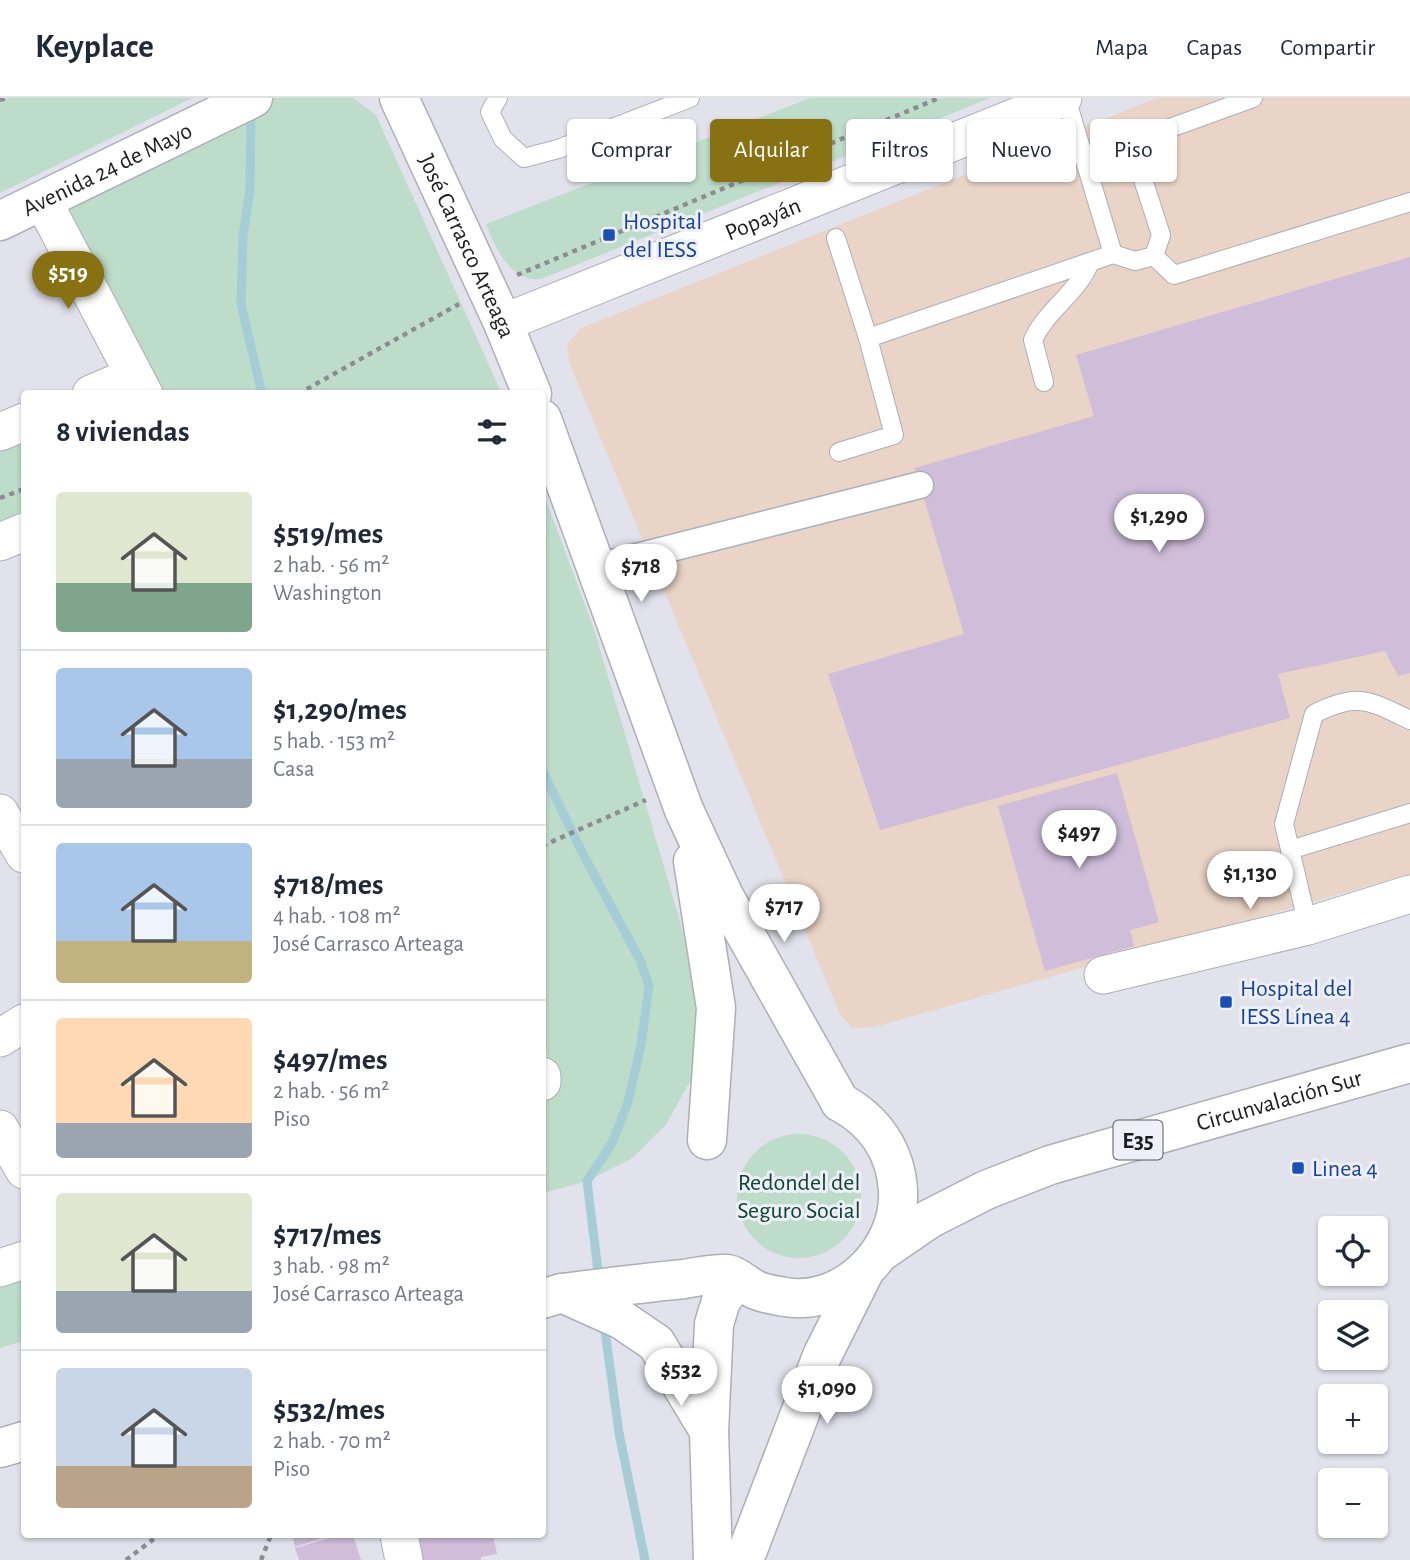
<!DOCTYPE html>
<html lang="es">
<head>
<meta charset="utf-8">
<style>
  :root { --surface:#fff; --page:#f6f6f7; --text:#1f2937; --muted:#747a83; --line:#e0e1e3; --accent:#877112 }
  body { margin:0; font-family:"Alegreya Sans",sans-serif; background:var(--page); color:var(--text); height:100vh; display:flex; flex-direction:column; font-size:26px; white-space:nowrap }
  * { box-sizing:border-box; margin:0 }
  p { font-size:23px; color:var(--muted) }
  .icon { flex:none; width:38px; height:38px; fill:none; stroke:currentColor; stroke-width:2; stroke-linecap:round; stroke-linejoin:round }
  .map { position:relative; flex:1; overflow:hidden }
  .side { position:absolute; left:21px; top:292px; width:525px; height:1148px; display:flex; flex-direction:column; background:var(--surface); border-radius:7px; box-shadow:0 2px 5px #0004 }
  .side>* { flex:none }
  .hud { position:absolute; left:567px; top:21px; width:665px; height:63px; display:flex; gap:14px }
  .buttons { position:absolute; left:1318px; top:1118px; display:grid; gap:14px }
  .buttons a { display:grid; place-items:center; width:70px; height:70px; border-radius:7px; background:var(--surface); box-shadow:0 2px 5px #0004; font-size:35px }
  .price { position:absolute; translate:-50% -60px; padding:0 16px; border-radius:24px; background:#fff; color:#222; font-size:23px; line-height:46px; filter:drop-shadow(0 2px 4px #0008) }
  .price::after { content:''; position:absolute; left:50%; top:42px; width:21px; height:16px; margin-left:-10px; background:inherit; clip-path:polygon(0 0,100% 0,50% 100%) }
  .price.current { background:var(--accent); color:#fff }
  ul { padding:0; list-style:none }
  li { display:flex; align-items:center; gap:21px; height:175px; padding:0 35px }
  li+li { border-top:2px solid var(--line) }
  li span { display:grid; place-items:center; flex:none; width:196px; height:140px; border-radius:7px; color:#555 }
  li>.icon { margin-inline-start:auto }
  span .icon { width:84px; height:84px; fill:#fffc; stroke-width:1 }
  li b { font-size:30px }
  h2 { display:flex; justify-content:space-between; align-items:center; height:84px; padding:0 35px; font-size:30px }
  .pill { padding:0 24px; border-radius:7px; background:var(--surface); box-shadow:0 2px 5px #0004; font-size:24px; line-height:63px }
  .pill.current { background:var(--accent); color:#fff }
  header { display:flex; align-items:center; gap:42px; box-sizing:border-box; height:98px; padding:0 35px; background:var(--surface); border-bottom:2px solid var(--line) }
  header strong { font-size:33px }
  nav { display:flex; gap:38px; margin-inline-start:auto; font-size:24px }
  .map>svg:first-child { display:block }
</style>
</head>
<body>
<header>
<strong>Keyplace</strong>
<nav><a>Mapa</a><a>Capas</a><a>Compartir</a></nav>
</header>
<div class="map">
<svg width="1410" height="1462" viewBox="0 0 1410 1462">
  <rect width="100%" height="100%" fill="#e1e2eb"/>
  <polygon fill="#ead4c7" points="1157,0 1410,0 1410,776 875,929 852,930 840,916 569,264 567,246 581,230"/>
  <g fill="#bedcca">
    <polygon points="0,0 192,0 0,95"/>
    <polygon points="268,0 353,0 376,17 502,296 157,296 64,115 68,97"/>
    <path d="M810 0H990L541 181C511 184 495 150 486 126Z"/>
    <polygon points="24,333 24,413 0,423 0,343"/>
    <path d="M543 394 594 531 704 905 697 971 665 1028 631 1061 587 1083 543 1095V1004L546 1002C555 980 554 969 543 949Z"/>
    <circle cx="799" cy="1098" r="62"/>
    <polygon points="24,1176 24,1243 0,1250 0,1183"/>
  </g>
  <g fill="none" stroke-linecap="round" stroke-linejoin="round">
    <g stroke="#a6cdd6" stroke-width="9">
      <polyline points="251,12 250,91 243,138 241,206 262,296"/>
      <polyline points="542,672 584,758 640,862 649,888 641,947 628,1004 612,1045 587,1083 599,1181"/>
      <polyline points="604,1226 619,1335 645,1462"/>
    </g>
  </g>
  <g fill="#cfbdd9">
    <polygon points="1410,159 1410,575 1398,578 1385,553 1278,576 1290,620 880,732 828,576 964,536 915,370 1094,318 1076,257"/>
    <polygon points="1117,675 1159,824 1130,832 1134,848 1045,873 998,708"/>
    <polygon points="292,1437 331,1437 295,1449"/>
    <polygon points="340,1437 353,1437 361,1462 299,1462 295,1450"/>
    <polygon points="431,1437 493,1437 497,1456 481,1459 481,1462 423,1462 419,1439"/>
  </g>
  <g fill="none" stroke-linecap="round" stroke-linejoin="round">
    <g stroke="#adafb7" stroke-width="20">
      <g id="service">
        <polyline points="498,0 490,14 503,41 524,60 558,51 690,0"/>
        <polyline points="1066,0 1113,156 1135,163 1154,158 1161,137 1136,60 1142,45 1159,34 1253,0"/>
        <polyline points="836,140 868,240"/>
        <polyline points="1154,158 1174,177 1410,104"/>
        <path d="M1044 284 1033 242C1047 211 1078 195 1090 164"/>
        <polyline points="839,354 894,337 868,240 1113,156"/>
        <polyline points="1290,752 1410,715"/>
        <path d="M1308 828 1284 726 1314 616C1358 594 1368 602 1410 622"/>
      </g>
    </g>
    <g stroke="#adafb7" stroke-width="29">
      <polyline id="pedestrian" points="597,469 920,387"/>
    </g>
    <g stroke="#adafb7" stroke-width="39">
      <g id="minor">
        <polyline points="43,103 144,296"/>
        <path id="s1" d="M503 225 1063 0"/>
        <polyline points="91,296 133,278"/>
        <polyline points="0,334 24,324"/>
        <polyline points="0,444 24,434"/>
        <polyline points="0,715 24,756"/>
        <polyline points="1103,877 1308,828 1410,796"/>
        <polyline points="0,940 24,925"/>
        <polyline points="542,978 542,984"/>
        <polyline points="0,1031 24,1072"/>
        <polyline points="0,1170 24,1162"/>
        <polyline points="399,1437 404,1462"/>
      </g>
    </g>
    <g stroke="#adafb7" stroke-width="41">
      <g id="secondary">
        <path id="s2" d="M399 0 503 225 532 296"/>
        <path id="s3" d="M0 123 253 0"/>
        <polyline points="542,321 684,712 724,798 840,1004"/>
        <polyline points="693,763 716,910 707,1042"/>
        <polyline points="713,1462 709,1333 714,1226 721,1203 737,1181"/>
        <polyline points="744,1462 822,1258 864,1174"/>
      </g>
    </g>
    <g stroke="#adafb7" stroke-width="41">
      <g id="trunk">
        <path id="s4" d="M881 1154 929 1121 986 1092 1050 1067 1410 965"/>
        <polyline points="562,1195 622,1222 656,1245 709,1333"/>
        <path d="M542 1201 562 1195C603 1190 643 1185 684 1181 697 1179 713 1175 727 1176 736 1177 746 1187 754 1191 763 1196 775 1197 785 1199 845 1209 901 1151 898 1093 896 1054 875 1023 840 1004"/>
        <polyline points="0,1350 24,1343"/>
      </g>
    </g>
    <g stroke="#8c8d93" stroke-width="4.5" stroke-dasharray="5 5" stroke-linecap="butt">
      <polyline points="0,2 6,0"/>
      <polyline points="517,177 939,0"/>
      <polyline points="298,296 459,206"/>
      <polyline points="0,400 24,391"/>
      <polyline points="542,748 646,702"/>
      <polyline points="126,1462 159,1437"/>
      <polyline points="261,1462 271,1437"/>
    </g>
    <use href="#service" stroke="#fff" stroke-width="18"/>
    <use href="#pedestrian" stroke="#fff" stroke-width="26"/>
    <use href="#minor" stroke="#fff" stroke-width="37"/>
    <use href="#secondary" stroke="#fff" stroke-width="38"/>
    <use href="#trunk" stroke="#fff" stroke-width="38"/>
  </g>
  <g fill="#1a4fb4" stroke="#eeeff9" stroke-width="2.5">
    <rect x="602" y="130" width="14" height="14" rx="3.5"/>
    <rect x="1219" y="897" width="14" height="14" rx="3.5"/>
    <rect x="1291" y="1063" width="14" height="14" rx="3.5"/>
  </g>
  <g text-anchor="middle" stroke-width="6" stroke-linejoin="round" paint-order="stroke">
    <rect fill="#eeeff9" stroke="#5b5c61" stroke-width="2" x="1113.5" y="1022.5" width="49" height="39" rx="5"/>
    <g font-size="23" font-weight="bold" fill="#1c1d20">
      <text x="1138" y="1050">E35</text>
    </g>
    <g font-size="24" fill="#1c1d20" stroke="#eeeff9">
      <text dy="8" stroke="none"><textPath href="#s3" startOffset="119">Avenida 24 de Mayo</textPath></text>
      <text dy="8" stroke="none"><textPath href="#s1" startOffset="280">Popayán</textPath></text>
      <text dy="8" stroke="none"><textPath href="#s2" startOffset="163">José Carrasco Arteaga</textPath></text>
      <text dy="8" stroke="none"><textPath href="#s4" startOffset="429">Circunvalación Sur</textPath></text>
    </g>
    <g font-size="24" fill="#164399" stroke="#eeeff9" text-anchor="start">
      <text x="623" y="131">Hospital<tspan x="623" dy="28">del IESS</tspan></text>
      <text x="1240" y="898">Hospital del<tspan x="1240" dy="28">IESS Línea 4</tspan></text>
      <text x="1312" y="1078">Linea 4</text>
    </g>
    <g font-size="24" fill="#0b462d" stroke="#eeeff9">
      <text x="799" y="1092">Redondel del<tspan x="799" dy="28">Seguro Social</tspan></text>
    </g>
  </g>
</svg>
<div class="buttons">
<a><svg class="icon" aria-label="locate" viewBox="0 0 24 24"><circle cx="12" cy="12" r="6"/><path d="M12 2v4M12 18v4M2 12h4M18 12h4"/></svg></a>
<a><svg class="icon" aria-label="layers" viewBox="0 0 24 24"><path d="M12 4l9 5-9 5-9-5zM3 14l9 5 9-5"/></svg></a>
<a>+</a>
<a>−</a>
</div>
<b class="price current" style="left:68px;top:213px">$519</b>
<b class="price" style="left:1159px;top:456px">$1,290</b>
<b class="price" style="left:641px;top:506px">$718</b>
<b class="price" style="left:1079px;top:772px">$497</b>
<b class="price" style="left:1250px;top:813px">$1,130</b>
<b class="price" style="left:784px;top:846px">$717</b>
<b class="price" style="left:681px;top:1310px">$532</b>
<b class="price" style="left:827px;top:1328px">$1,090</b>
<div class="hud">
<a class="pill">Comprar</a>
<a class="pill current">Alquilar</a>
<a class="pill">Filtros</a>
<a class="pill">Nuevo</a>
<a class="pill">Piso</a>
</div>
<section class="side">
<h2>8 viviendas<svg class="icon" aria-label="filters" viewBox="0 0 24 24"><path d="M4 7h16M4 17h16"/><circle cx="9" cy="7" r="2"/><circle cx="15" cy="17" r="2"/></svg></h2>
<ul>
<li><span style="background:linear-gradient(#dfe7d0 65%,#7fa58c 0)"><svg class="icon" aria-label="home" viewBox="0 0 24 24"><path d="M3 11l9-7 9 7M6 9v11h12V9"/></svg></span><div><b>$519/mes</b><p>2 hab. · 56 m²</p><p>Washington</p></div></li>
<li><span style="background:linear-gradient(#a9c7e8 65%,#9aa5b1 0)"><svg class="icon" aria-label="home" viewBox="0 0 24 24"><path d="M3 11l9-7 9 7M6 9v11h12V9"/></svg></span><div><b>$1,290/mes</b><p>5 hab. · 153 m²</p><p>Casa</p></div></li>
<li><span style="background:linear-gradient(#a9c7e8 70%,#c2b280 0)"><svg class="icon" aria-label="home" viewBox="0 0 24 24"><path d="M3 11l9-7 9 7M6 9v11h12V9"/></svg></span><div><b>$718/mes</b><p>4 hab. · 108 m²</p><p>José Carrasco Arteaga</p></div></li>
<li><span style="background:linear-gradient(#ffd9b3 75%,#9aa5b1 0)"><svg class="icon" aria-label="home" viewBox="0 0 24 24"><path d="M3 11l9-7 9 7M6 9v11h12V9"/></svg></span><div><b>$497/mes</b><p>2 hab. · 56 m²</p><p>Piso</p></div></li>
<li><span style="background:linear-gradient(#dfe7d0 70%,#9aa5b1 0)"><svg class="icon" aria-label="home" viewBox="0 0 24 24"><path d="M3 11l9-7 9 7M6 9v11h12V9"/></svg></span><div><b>$717/mes</b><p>3 hab. · 98 m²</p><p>José Carrasco Arteaga</p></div></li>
<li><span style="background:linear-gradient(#c9d6e8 70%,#b9a48a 0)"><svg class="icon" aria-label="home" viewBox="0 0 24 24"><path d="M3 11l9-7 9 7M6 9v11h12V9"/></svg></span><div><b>$532/mes</b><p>2 hab. · 70 m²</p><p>Piso</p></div></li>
</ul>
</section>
</div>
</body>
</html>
